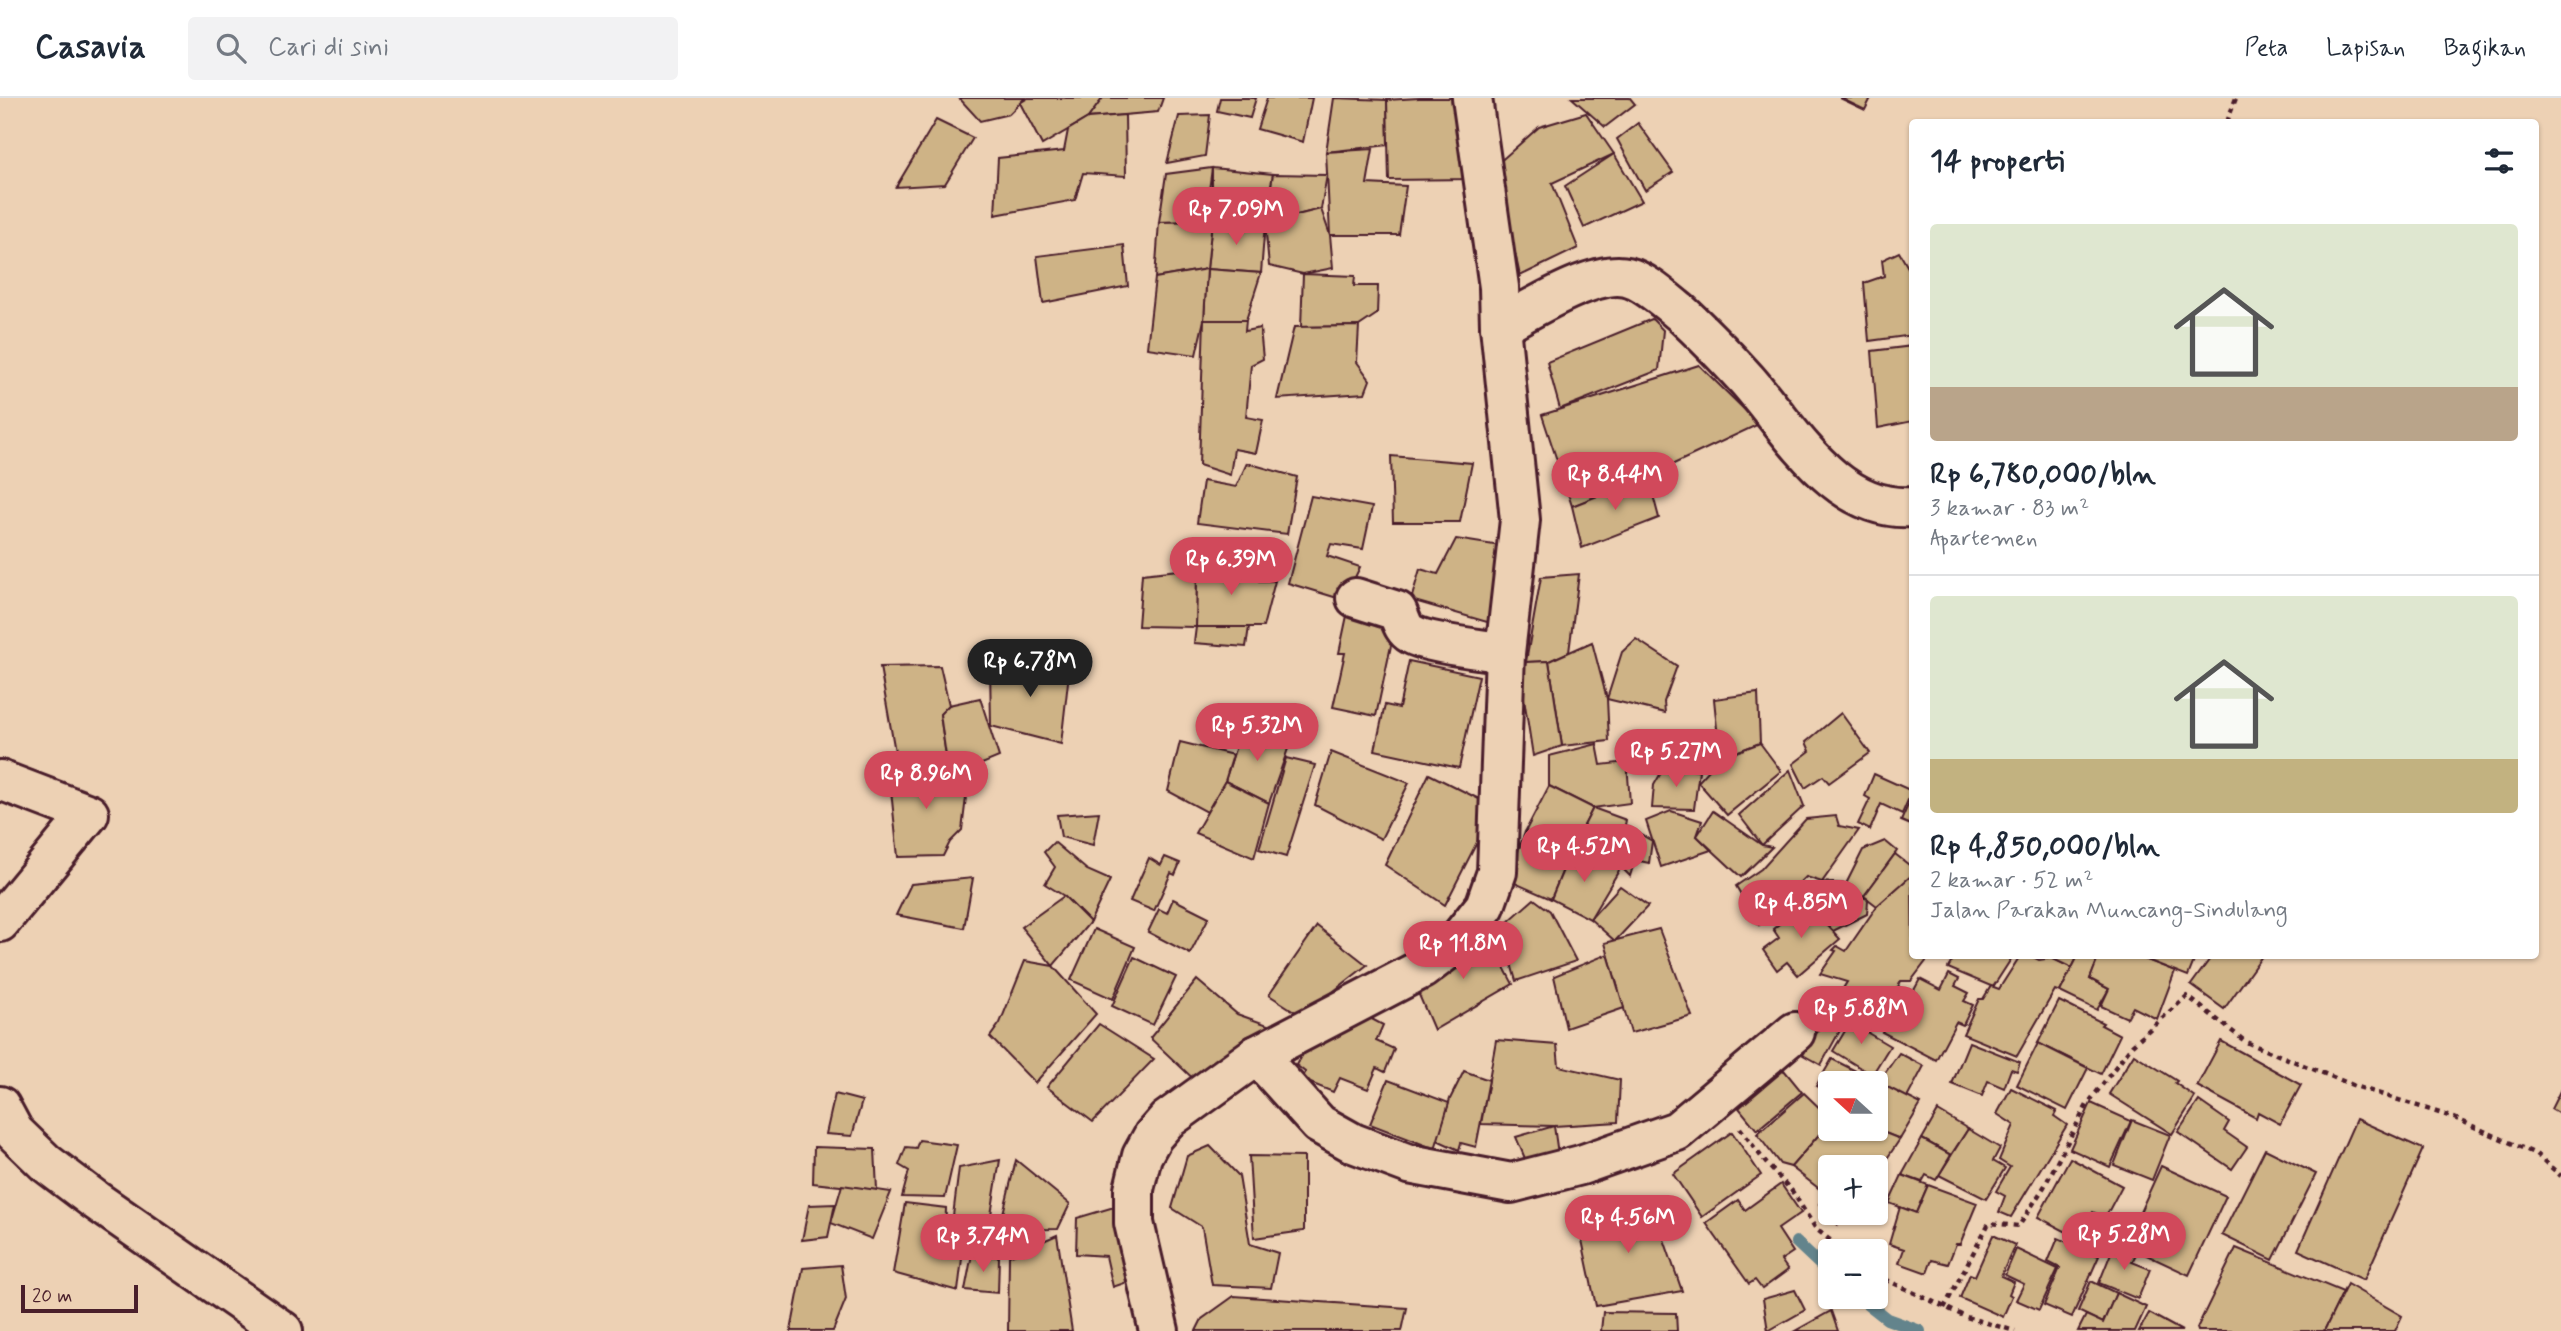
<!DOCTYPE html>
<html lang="id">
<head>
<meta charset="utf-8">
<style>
  :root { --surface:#fff; --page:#f2f2f3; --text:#1f2937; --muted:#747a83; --line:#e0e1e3; --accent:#d1495b }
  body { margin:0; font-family:Mynerve,sans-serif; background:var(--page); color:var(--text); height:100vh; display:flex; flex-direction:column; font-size:26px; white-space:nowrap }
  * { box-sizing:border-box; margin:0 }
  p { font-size:23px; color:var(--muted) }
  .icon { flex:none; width:38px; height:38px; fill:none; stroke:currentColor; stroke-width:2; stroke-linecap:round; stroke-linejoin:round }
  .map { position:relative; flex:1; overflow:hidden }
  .drawer { position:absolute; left:1909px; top:21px; width:630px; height:840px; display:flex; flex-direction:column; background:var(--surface); border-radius:7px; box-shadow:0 2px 5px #0004 }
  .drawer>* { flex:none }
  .needle { width:46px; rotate:291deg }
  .tools { position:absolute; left:1818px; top:973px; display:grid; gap:14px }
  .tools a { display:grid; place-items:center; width:70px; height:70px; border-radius:7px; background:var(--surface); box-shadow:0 2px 5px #0004; font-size:35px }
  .scale { position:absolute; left:21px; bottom:18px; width:117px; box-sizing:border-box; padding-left:7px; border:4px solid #4a1f2b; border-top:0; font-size:19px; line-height:24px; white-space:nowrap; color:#4a1f2b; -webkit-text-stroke:5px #edd1b4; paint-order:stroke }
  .price { position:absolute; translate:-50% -60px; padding:0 16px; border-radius:24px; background:var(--accent); color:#fff; font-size:23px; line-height:46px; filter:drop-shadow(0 2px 4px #0008) }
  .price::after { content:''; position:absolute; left:50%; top:42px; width:21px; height:16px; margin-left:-10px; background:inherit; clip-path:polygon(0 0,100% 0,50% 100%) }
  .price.selected { background:#222; color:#fff }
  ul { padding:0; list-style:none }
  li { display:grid; align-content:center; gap:14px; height:371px; padding:0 21px }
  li+li { border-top:2px solid var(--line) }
  li span { display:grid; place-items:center; height:217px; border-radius:7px; color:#555 }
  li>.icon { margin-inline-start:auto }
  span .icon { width:126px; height:126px; fill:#fffc; stroke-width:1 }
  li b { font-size:30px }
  h2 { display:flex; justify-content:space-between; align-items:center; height:84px; padding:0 21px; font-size:30px }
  header { display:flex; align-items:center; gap:42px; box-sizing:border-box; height:98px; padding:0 35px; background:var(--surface); border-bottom:2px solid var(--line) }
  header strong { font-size:33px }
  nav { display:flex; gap:38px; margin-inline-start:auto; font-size:24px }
  .search { width:490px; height:63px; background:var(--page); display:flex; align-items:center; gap:18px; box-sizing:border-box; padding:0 24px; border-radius:7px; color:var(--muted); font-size:26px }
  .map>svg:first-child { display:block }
</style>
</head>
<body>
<header>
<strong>Casavia</strong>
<div class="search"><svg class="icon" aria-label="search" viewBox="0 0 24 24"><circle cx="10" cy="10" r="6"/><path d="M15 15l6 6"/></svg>Cari di sini</div>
<nav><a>Peta</a><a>Lapisan</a><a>Bagikan</a></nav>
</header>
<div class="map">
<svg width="2561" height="1233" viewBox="0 0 2561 1233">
  <rect width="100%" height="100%" fill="#edd1b4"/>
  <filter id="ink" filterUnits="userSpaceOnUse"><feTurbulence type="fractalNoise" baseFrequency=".0143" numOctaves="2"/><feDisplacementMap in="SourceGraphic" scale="14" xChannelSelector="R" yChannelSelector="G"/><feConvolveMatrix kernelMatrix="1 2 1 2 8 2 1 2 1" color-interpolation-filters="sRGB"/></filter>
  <g filter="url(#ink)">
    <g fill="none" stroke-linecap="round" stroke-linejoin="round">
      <g stroke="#64848c" stroke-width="12">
        <polyline points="1796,1144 1830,1176"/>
        <polyline points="1859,1199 1887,1221 1920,1233"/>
      </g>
    </g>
    <g fill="#ceb386" stroke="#4a1f2b" stroke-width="2">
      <polygon points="959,0 1025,0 1009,16 980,23"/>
      <polygon points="1028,0 1103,0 1088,20 1042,47 1020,5"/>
      <polygon points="1103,0 1163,0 1158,14 1088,20"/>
      <polygon points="1220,0 1256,0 1250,20 1217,13"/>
      <polygon points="1267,0 1312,0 1303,44 1257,31"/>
      <polygon points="1334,0 1387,2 1388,47 1326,54"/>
      <polygon points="1419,0 1458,0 1471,81 1389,82 1387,2"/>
      <polygon points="1572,0 1630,0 1635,6 1605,29"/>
      <polygon points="1840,0 1871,0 1865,12"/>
      <polygon points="1586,15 1614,56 1552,85 1578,150 1520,178 1496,67 1539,29"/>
      <polygon points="1125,17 1126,78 1083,75 1075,102 995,117 998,60 1064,53 1068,32 1088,20"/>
      <polygon points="1210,17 1205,58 1167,65 1179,18"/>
      <polygon points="936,22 973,40 945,86 896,89"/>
      <polygon points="1638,25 1673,74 1645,92 1617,41"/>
      <polygon points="1373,51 1367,86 1406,88 1399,137 1330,137 1326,54"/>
      <polygon points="1614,56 1642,103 1584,130 1565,88"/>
      <polygon points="1212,70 1273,76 1265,125 1212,123"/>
      <polygon points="1212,70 1205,123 1159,124 1166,76"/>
      <polygon points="1273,76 1327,77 1321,111 1265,125"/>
      <polygon points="1321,111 1330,137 1333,170 1303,176 1269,168 1265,125"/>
      <polygon points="1212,123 1265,125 1261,175 1207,171"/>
      <polygon points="1212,123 1207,171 1155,180 1159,124"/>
      <polygon points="1124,147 1128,188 1043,205 1037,158"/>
      <polygon points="1899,154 1910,173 1913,172 1913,237 1869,243 1864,185 1884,178 1882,162"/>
      <polygon points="1207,171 1261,175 1246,222 1204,222"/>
      <polygon points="1207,171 1204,222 1196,257 1147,250 1155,180"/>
      <polygon points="1303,176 1355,178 1354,188 1378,188 1377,216 1359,228 1301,229"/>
      <polygon points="1652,221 1663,232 1659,272 1560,311 1547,264"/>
      <polygon points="1204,222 1246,222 1245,233 1260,230 1263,261 1251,267 1246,319 1263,322 1256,355 1234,351 1230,377 1199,367"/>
      <polygon points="1359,228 1357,264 1370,282 1365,295 1277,301 1294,229"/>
      <polygon points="1913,248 1913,323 1878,330 1872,253"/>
      <polygon points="1699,267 1759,326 1648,378 1572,408 1542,317"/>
      <polygon points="1391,358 1472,365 1460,424 1393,424"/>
      <polygon points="1247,365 1297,379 1287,436 1197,425 1203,383 1236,389"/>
      <polygon points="1648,378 1659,420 1582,450 1572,408"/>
      <polygon points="1311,398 1372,409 1363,451 1331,446 1327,458 1360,469 1344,502 1288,485"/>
      <polygon points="1456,441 1507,449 1494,526 1411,502 1420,471 1438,476"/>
      <polygon points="1242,464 1243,475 1258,474 1259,483 1275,483 1263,529 1196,529 1197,470"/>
      <polygon points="1197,470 1196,529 1138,528 1142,476"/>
      <polygon points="1579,476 1569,554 1549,563 1526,564 1541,479"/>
      <polygon points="1348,513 1396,524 1376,618 1333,609 1345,555 1339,555"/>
      <polygon points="1196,529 1249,529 1246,549 1194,545"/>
      <polygon points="1636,541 1677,568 1664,604 1665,615 1607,601 1622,554"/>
      <polygon points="1592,544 1607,601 1609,643 1562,648 1549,563"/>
      <polygon points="1409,563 1479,578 1459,670 1375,652 1385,607 1399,610"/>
      <polygon points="1549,563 1562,648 1533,658 1521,581 1526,564"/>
      <polygon points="1070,566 1061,646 991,628 990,567"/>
      <polygon points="940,568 949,607 940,616 946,658 897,665 880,569"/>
      <polygon points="1758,595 1760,645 1720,660 1714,601"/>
      <polygon points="980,600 999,659 953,678 946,658 940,616 949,607"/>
      <polygon points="1841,615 1870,655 1829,685 1823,678 1805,690 1793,666 1810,653 1806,644"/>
      <polygon points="1243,626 1290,645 1269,705 1225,683"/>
      <polygon points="1180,644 1233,657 1225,683 1207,714 1168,693"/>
      <polygon points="1760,645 1781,673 1727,717 1698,684 1720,660"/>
      <polygon points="1597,646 1601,667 1627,664 1630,705 1593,710 1549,688 1549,658"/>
      <polygon points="1331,654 1409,685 1381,741 1315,707"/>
      <polygon points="1286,660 1315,667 1286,759 1259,751"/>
      <polygon points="915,662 967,691 962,732 950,744 943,758 898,759 890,683"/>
      <polygon points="1665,668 1699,673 1694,711 1652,710 1654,687"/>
      <polygon points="1790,672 1804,708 1762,747 1739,717"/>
      <polygon points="1429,676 1495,709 1445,807 1385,767"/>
      <polygon points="1874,676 1912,693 1902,716 1881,706 1870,732 1858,726 1870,701 1865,698"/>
      <polygon points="1225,683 1269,705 1254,760 1195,735"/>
      <polygon points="1549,688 1593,710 1570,755 1525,734"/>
      <polygon points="1913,696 1913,728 1901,723"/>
      <polygon points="1593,710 1626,722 1625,727 1652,743 1649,765 1635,762 1630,778 1621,769 1570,755"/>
      <polygon points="1671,713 1702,723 1697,738 1711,752 1661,769 1646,723"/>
      <polygon points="1713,713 1762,747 1772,749 1741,779 1697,738"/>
      <polygon points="1099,714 1093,747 1061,739 1057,717"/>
      <polygon points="1836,718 1839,728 1859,732 1822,784 1806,779 1788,797 1791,807 1759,827 1736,788 1761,771 1806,721"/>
      <polygon points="1525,734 1570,755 1551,801 1508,782"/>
      <polygon points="1885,743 1897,753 1864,798 1846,786 1863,752"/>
      <polygon points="1054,744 1087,772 1110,782 1090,824 1064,798 1045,786 1055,769 1044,754"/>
      <polygon points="1570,755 1621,769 1590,821 1551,801"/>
      <polygon points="1895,756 1913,770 1913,777 1877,808 1864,798"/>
      <polygon points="1165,759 1180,765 1175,777 1171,775 1154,813 1130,803 1149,760 1161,767"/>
      <polygon points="1912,777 1913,858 1930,858 1911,883 1901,883 1890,905 1882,902 1871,913 1842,892 1847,884 1820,876 1836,853 1833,852 1837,848 1846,853 1877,808"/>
      <polygon points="973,780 964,830 896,817 911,786"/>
      <polygon points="1822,784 1846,786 1847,795 1868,801 1867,816 1833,833 1809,807"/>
      <polygon points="1620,788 1648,808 1615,843 1590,821"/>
      <polygon points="1064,798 1090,824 1053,868 1021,829"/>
      <polygon points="1173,801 1209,819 1190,856 1148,834 1159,811 1167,815"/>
      <polygon points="1534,801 1550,813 1576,863 1516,883 1501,830"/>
      <polygon points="1806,804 1840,841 1798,877 1787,864 1777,872 1763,852 1779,840 1773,831"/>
      <polygon points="1317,828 1367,867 1302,918 1269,897"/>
      <polygon points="1483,830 1513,886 1434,932 1414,885"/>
      <polygon points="1094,831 1135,849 1113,901 1071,882"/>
      <polygon points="1659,831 1692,918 1631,935 1605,845"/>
      <polygon points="1608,856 1624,910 1566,930 1554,878"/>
      <polygon points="1955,858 2013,858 1993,889 1948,870"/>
      <polygon points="2020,858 2031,858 2039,862 2052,860 2072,870 2060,894 2055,892 2017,958 1963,936 1979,901 1983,901 1991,888 1999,891"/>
      <polygon points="2047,858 2078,858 2072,870"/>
      <polygon points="2078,858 2093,858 2098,861 2090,881 2109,891 2097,912 2060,894"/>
      <polygon points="2099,858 2137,858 2175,873 2157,921 2133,909 2127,920 2101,908 2109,891 2090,881"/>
      <polygon points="2137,858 2196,858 2188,878"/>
      <polygon points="2212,858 2262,858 2224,911 2191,887"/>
      <polygon points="1134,859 1176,879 1153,927 1112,908"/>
      <polygon points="1025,863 1053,868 1096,916 1035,985 990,939 1000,925"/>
      <polygon points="1949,876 1959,881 1955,888 1969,895 1964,903 1973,907 1963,927 1956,924 1936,962 1882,934 1891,915 1899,920 1920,881 1941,892"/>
      <polygon points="1197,882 1237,916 1268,927 1273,938 1201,988 1150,940"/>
      <polygon points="1820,902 1848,918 1821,967 1803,957 1818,933 1806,926"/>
      <polygon points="2059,903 2103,925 2101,927 2120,937 2101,976 2038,945"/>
      <polygon points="1366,918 1383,927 1376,943 1394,951 1385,974 1377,970 1368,991 1340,980 1333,994 1303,982 1305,974 1296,967 1317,929"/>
      <polygon points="1854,918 1872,928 1868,935 1890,948 1872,977 1833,953"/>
      <polygon points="1099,926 1154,961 1093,1024 1047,989"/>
      <polygon points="1496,942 1557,947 1559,968 1620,982 1618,1024 1554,1028 1481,1026"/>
      <polygon points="2221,943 2301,987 2280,1026 2258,1014 2256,1020 2197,988"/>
      <polygon points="1969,944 2020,964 2017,973 2011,971 2004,990 1988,983 1982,998 1952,986"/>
      <polygon points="2038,945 2088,970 2067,1012 2017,987"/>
      <polygon points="1899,955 1924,968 1907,1000 1878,985"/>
      <polygon points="2134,956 2177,983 2175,985 2195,999 2172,1036 2109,996"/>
      <polygon points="1832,961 1921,1006 1900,1041 1875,1031 1876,985 1830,985 1830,995 1816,988"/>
      <polygon points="1784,972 1802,994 1757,1032 1739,1010"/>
      <polygon points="1464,973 1489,982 1476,1049 1461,1045 1459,1052 1437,1042 1450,1001"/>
      <polygon points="1388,982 1449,1005 1435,1051 1370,1026"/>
      <polygon points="2011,990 2057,1013 2054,1018 2067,1027 2011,1119 1999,1114 2005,1098 1996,1093 2010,1069 1999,1062 2014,1027 1997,1016"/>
      <polygon points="2561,991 2561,1017 2551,1011"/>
      <polygon points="1804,995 1830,1020 1830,1024 1791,1069 1780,1066 1757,1036"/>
      <polygon points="835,996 862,1003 852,1038 826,1036"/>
      <polygon points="2199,1003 2229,1024 2224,1033 2247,1049 2232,1071 2178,1034"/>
      <polygon points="2091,1005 2131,1023 2110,1069 2070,1051"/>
      <polygon points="1938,1013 1968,1031 1951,1057 1922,1041"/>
      <polygon points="2356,1021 2423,1051 2364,1182 2298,1152"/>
      <polygon points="2132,1022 2170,1037 2152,1082 2114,1067"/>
      <polygon points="1830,1024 1830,1031 1875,1031 1900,1041 1876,1077 1876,1069 1830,1069 1830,1092 1826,1096 1791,1069"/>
      <polygon points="1554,1028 1558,1056 1526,1063 1516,1039"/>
      <polygon points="1968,1031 2000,1050 1993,1063 2005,1070 1986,1101 1939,1077"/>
      <polygon points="1732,1034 1761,1077 1702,1119 1673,1076"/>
      <polygon points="1922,1041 1951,1057 1936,1082 1926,1077 1922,1084 1902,1077"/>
      <polygon points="919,1042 957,1047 945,1100 902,1099 909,1073 899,1067 906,1049 916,1050"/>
      <polygon points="1210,1048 1239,1078 1250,1146 1278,1155 1271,1190 1212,1187 1202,1129 1172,1110 1187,1058"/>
      <polygon points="814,1049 875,1051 877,1092 813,1085"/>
      <polygon points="2265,1051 2316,1076 2273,1162 2222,1137"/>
      <polygon points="1249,1058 1304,1059 1304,1133 1254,1140"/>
      <polygon points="2070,1060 2122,1088 2105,1120 2093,1114 2078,1140 2038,1119"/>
      <polygon points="1000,1062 988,1135 951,1134 959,1070"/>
      <polygon points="1016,1062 1070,1106 1058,1131 999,1132"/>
      <polygon points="2161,1068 2226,1098 2189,1177 2125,1147"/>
      <polygon points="1902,1077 1928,1087 1916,1115 1889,1105"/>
      <polygon points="1781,1086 1801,1115 1778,1131 1793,1154 1781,1162 1788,1172 1762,1191 1755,1182 1749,1186 1706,1125 1738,1102 1745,1112"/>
      <polygon points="842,1087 891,1094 872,1141 831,1125"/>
      <polygon points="1928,1087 1977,1105 1960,1146 1956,1146 1948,1166 1932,1162 1927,1175 1899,1165 1904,1151 1889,1146 1900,1109 1916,1115"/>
      <polygon points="1830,1092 1830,1115 1847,1115 1838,1127 1819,1106"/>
      <polygon points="1650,1101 1682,1193 1596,1208 1578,1123"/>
      <polygon points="905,1105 946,1110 945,1140 964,1144 958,1193 893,1175"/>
      <polygon points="835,1106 828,1139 802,1142 809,1107"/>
      <polygon points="1124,1106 1133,1182 1113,1189 1106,1158 1076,1156 1077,1120"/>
      <polygon points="1057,1137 1072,1233 1008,1233 1009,1158"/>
      <polygon points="1993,1137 2015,1147 2001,1178 2014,1184 2009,1196 2012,1198 2003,1219 1960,1200 1970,1176 1975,1178"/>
      <polygon points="2058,1140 2099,1158 2072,1219 2044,1207 2060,1170 2048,1164"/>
      <polygon points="2115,1145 2137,1154 2132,1164 2150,1171 2138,1201 2099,1185"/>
      <polygon points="2236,1150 2343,1194 2324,1233 2198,1233 2197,1230"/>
      <polygon points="2016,1151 2058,1171 2039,1212 2016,1202 2024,1186 2005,1177"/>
      <polygon points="972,1156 999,1159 998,1195 965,1192"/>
      <polygon points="841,1167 846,1201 833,1233 791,1233 803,1170"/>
      <polygon points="2091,1183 2116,1195 2103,1225 2078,1213"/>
      <polygon points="2347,1186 2402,1218 2395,1233 2324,1233"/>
      <polygon points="1795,1192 1805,1212 1768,1233 1763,1201"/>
      <polygon points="2116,1195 2146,1209 2135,1233 2078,1233 2086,1217 2103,1225"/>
      <polygon points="1234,1198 1407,1210 1402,1233 1196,1233 1202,1221"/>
      <polygon points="1831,1213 1838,1233 1795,1233"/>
      <polygon points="1603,1214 1676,1215 1677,1233 1601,1233"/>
      <polygon points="2149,1215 2182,1233 2139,1233"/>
    </g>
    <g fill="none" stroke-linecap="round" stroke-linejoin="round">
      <g stroke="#4a1f2b" stroke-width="44">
        <g id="street">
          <path d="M1500 228C1530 212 1594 171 1627 179 1645 183 1666 203 1680 214 1703 235 1726 259 1747 282 1791 332 1836 415 1913 409"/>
          <path d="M1356 500 1397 513C1401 521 1403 532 1411 536 1428 546 1483 551 1505 555"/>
          <polyline points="0,682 89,716 0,824"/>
          <polyline points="1257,957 1319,1026 1353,1045 1409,1066 1511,1085 1581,1067 1677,1033 1795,934"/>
          <polyline points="0,1008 14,1034 46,1065 95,1102 283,1233"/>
        </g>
      </g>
      <g stroke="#4a1f2b" stroke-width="44">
        <polyline id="secondary" points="1159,1233 1134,1125 1134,1091 1142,1058 1153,1038 1167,1022 1257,957 1422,871 1455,846 1485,808 1497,774 1505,555 1520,422 1500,228 1499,189 1472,0"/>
      </g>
      <g stroke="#4a1f2b" stroke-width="4.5" stroke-dasharray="5 5" stroke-linecap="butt">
        <polyline points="2227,24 2236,0"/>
        <polyline points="1740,1030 1766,1065 1792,1093 1816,1131 1844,1153"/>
        <polyline points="1876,1177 1966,1219 2015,1233"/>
        <polyline points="1944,1210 1989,1125 2019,1128 2044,1089 2087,1007 2132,947 2187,898 2246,944 2355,988 2452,1019 2536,1056 2561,1078"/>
      </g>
      <use href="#street" stroke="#edd1b4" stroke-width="38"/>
      <use href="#secondary" stroke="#edd1b4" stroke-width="38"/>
    </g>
  </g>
</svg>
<div class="tools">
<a><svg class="needle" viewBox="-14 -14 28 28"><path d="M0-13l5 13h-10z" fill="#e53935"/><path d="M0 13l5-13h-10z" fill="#747a83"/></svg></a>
<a>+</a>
<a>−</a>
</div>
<div class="scale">20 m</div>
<b class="price" style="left:1236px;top:149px">Rp 7.09M</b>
<b class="price" style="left:1615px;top:414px">Rp 8.44M</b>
<b class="price" style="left:1231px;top:499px">Rp 6.39M</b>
<b class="price selected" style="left:1030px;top:601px">Rp 6.78M</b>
<b class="price" style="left:1257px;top:665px">Rp 5.32M</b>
<b class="price" style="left:1676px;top:691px">Rp 5.27M</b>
<b class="price" style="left:926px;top:713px">Rp 8.96M</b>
<b class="price" style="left:1584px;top:786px">Rp 4.52M</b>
<b class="price" style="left:1801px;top:842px">Rp 4.85M</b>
<b class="price" style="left:1463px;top:883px">Rp 11.8M</b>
<b class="price" style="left:1861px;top:948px">Rp 5.88M</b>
<b class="price" style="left:1628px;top:1157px">Rp 4.56M</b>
<b class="price" style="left:2124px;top:1174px">Rp 5.28M</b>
<b class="price" style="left:983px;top:1176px">Rp 3.74M</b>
<section class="drawer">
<h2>14 properti<svg class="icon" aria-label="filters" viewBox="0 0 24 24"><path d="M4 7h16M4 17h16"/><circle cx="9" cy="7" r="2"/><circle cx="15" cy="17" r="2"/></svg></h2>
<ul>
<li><span style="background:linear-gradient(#dfe7d0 75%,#b9a48a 0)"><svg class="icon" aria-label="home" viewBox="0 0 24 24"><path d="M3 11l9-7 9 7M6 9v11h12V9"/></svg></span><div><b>Rp 6,780,000/bln</b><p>3 kamar · 83 m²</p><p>Apartemen</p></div></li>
<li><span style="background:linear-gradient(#dfe7d0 75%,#c2b280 0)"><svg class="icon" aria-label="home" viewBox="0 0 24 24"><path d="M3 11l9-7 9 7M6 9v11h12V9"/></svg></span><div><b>Rp 4,850,000/bln</b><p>2 kamar · 52 m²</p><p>Jalan Parakan Muncang-Sindulang</p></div></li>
</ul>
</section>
</div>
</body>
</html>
